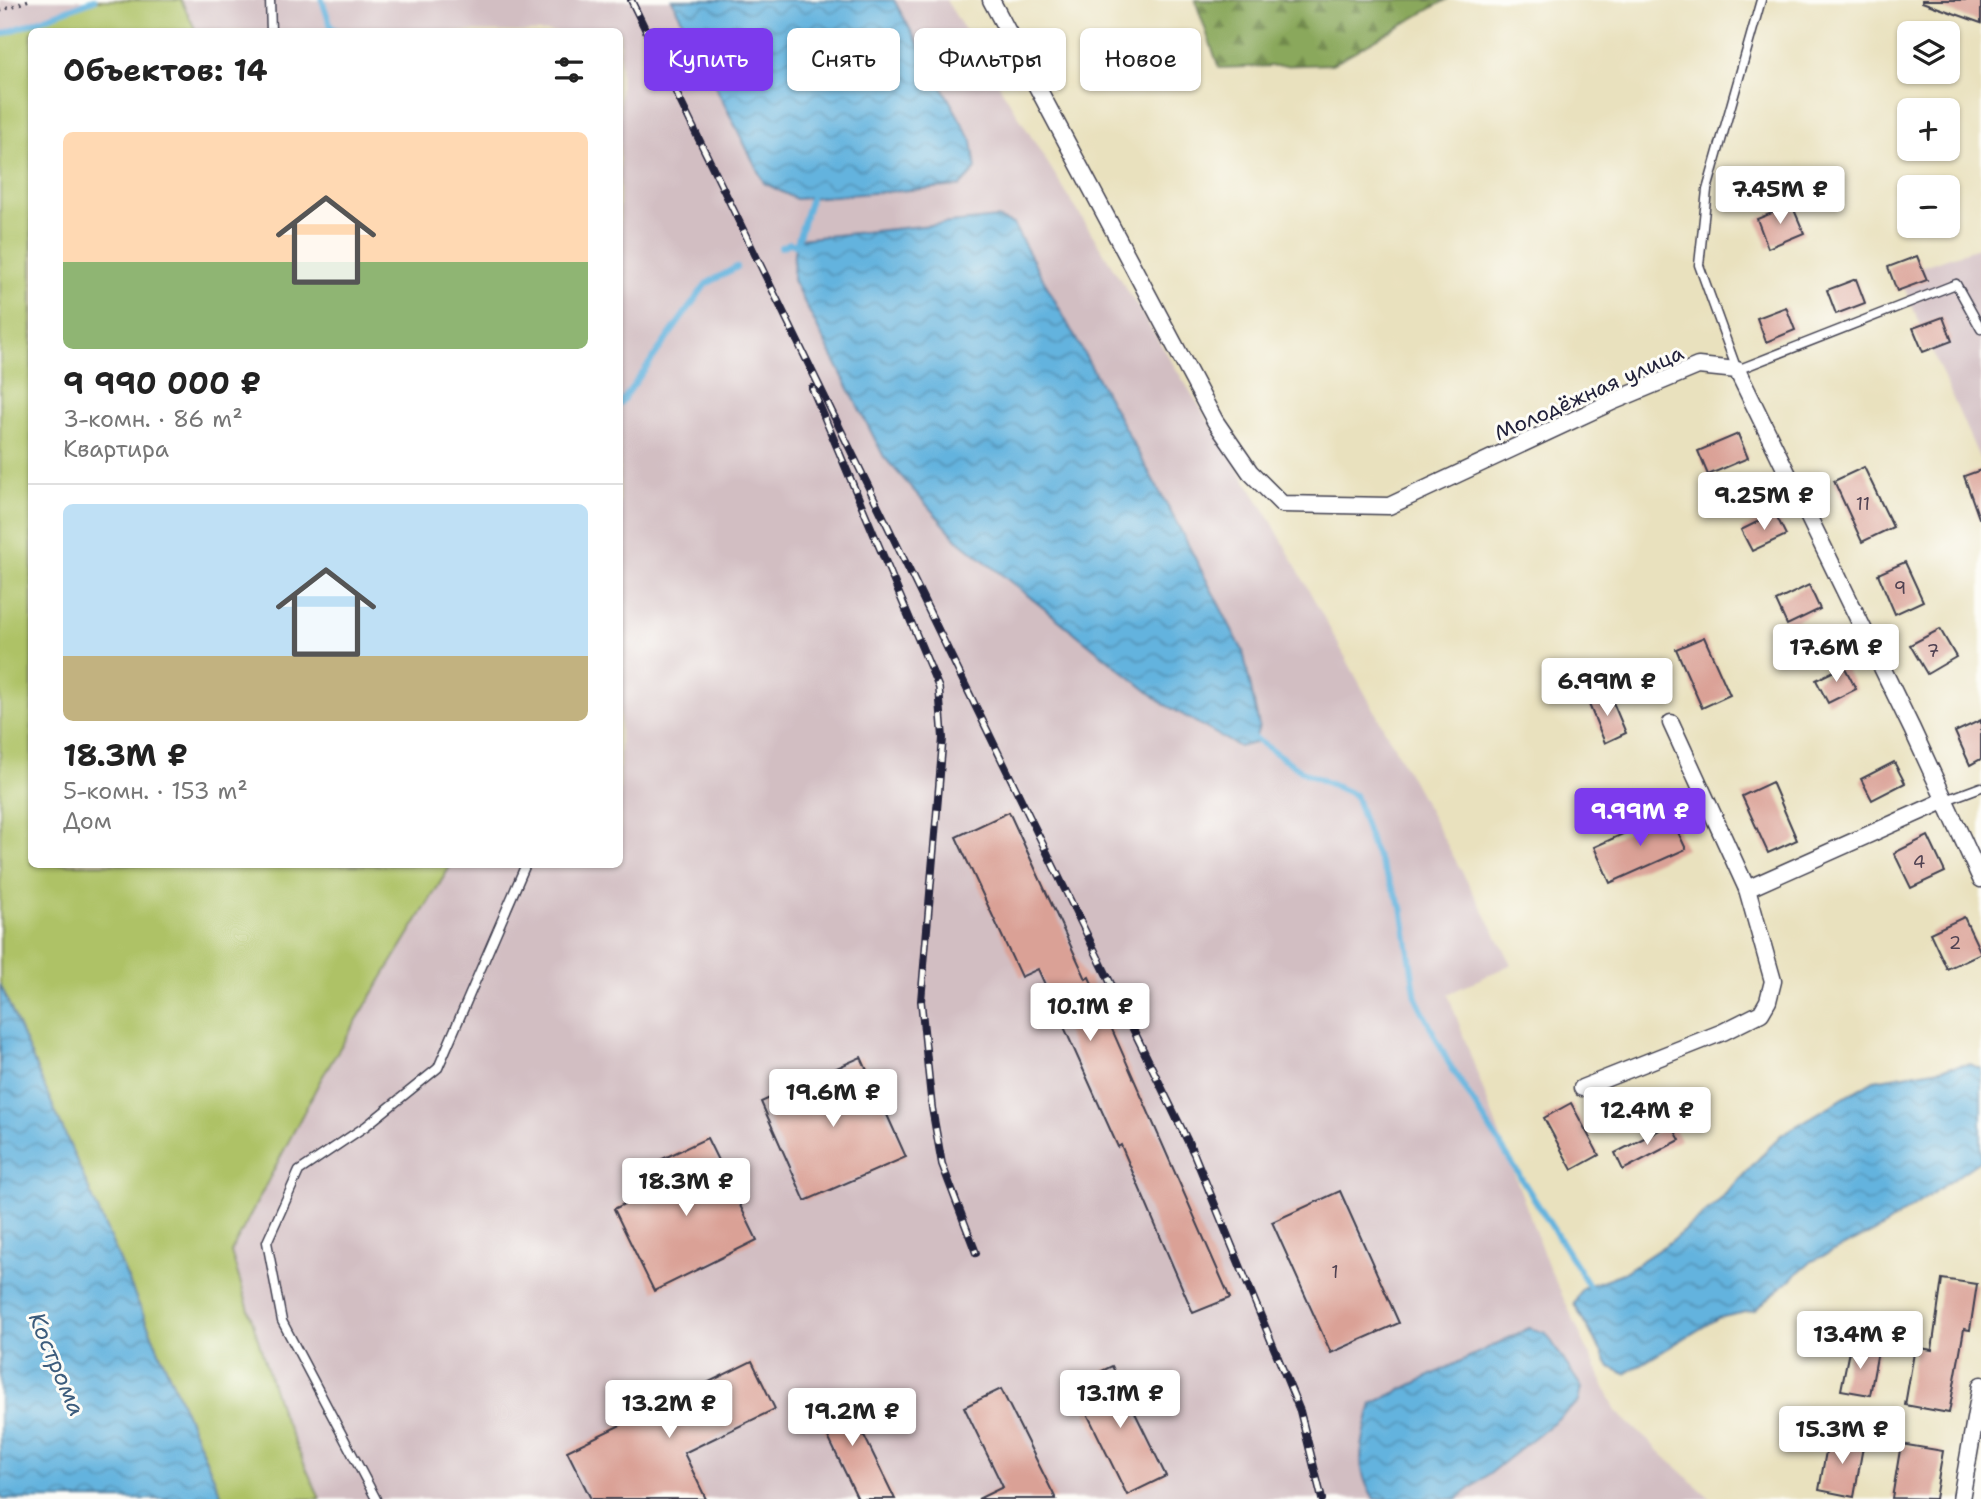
<!DOCTYPE html>
<html lang="ru">
<head>
<meta charset="utf-8">
<style>
  :root { --surface:#fff; --page:#f2f2f2; --text:#222; --muted:#767676; --line:#e0e0e0; --accent:#7c3aed }
  body { margin:0; font-family:"Shantell Sans",sans-serif; background:var(--page); color:var(--text); height:100vh; display:flex; flex-direction:column; font-size:26px; white-space:nowrap }
  * { box-sizing:border-box; margin:0 }
  p { font-size:23px; color:var(--muted) }
  .icon { flex:none; width:38px; height:38px; fill:none; stroke:currentColor; stroke-width:2; stroke-linecap:round; stroke-linejoin:round }
  .map { position:relative; flex:1; overflow:hidden }
  .drawer { position:absolute; left:28px; top:28px; width:595px; height:840px; display:flex; flex-direction:column; background:var(--surface); border-radius:10px; box-shadow:0 2px 5px #0004 }
  .drawer>* { flex:none }
  .guide { position:absolute; left:644px; top:28px; width:665px; height:63px; display:flex; gap:14px }
  .buttons { position:absolute; left:1897px; top:21px; display:grid; gap:14px }
  .buttons a { display:grid; place-items:center; width:63px; height:63px; border-radius:10px; background:var(--surface); box-shadow:0 2px 5px #0004; font-size:35px }
  .price { position:absolute; translate:-50% -60px; padding:0 16px; border-radius:7px; background:#fff; color:#222; font-size:23px; line-height:46px; filter:drop-shadow(0 2px 4px #0008) }
  .price::after { content:''; position:absolute; left:50%; top:42px; width:21px; height:16px; margin-left:-10px; background:inherit; clip-path:polygon(0 0,100% 0,50% 100%) }
  .price.current { background:var(--accent); color:#fff }
  ul { padding:0; list-style:none }
  li { display:grid; align-content:center; gap:14px; height:371px; padding:0 35px }
  li+li { border-top:2px solid var(--line) }
  li span { display:grid; place-items:center; height:217px; border-radius:10px; color:#555 }
  li>.icon { margin-inline-start:auto }
  span .icon { width:126px; height:126px; fill:#fffc; stroke-width:1 }
  li b { font-size:30px }
  h2 { display:flex; justify-content:space-between; align-items:center; height:84px; padding:0 35px; font-size:30px }
  .chip { padding:0 24px; border-radius:10px; background:var(--surface); box-shadow:0 2px 5px #0004; font-size:24px; line-height:63px }
  .chip.current { background:var(--accent); color:#fff }
  .map>svg:first-child { display:block }
</style>
</head>
<body>
<div class="map">
<svg width="1981" height="1499" viewBox="0 0 1981 1499">
  <defs>
    <pattern id="forest-firs" width="22" height="20" patternUnits="userSpaceOnUse" patternTransform="scale(1.75)"><rect width="22" height="20" fill="#8aa85b"/><path d="M5 1l3.5 6h-7zM16 11l3.5 6h-7z" fill="#70884c"/></pattern>
    <pattern id="water-waves" width="16" height="10" patternUnits="userSpaceOnUse" patternTransform="scale(1.75)"><rect width="16" height="10" fill="#64b3de"/><path d="M0 5q4-4 8 0t8 0" fill="none" stroke="#5291b5"/></pattern>
  </defs>
  <rect width="100%" height="100%" fill="#fdfcf7"/>
  <filter id="ink" filterUnits="userSpaceOnUse"><feTurbulence type="fractalNoise" baseFrequency=".0143" numOctaves="2"/><feDisplacementMap in="SourceGraphic" scale="14" xChannelSelector="R" yChannelSelector="G"/><feConvolveMatrix kernelMatrix="1 2 1 2 8 2 1 2 1" color-interpolation-filters="sRGB"/></filter>
  <filter id="wash" filterUnits="userSpaceOnUse"><feTurbulence type="fractalNoise" baseFrequency=".00686" numOctaves="4" result="noise"/><feDisplacementMap in="SourceGraphic" scale="28" xChannelSelector="R" yChannelSelector="G"/><feGaussianBlur stdDeviation="1.57" result="paint"/><feColorMatrix in="noise" values="0 0 0 0 0 0 0 0 0 0 0 0 0 0 0 0 0 1.4 0 .05"/><feComposite in="paint" operator="in"/></filter>
  <g filter="url(#wash)">
    <rect width="100%" height="100%" fill="#e9e1be"/>
    <g fill="#d2bec2">
      <polygon points="0,0 94,0 0,35"/>
      <polygon points="181,0 946,0 1273,524 1512,964 1448,994 1547,1263 1616,1411 1711,1499 320,1499 280,1410 231,1252 321,1079 451,865 620,864 620,32 196,31"/>
      <polygon points="1981,247 1981,462 1898,274"/>
    </g>
    <polygon fill="#aec266" stroke="#687250" stroke-width="2" points="94,0 181,0 196,31 32,32 32,864 451,865 321,1079 231,1252 280,1410 320,1499 223,1499 0,984 0,35"/>
    <polygon fill="url(#forest-firs)" stroke="#56654b" stroke-width="2" points="1195,0 1446,0 1332,64 1219,68"/>
    <g fill="url(#water-waves)" stroke="#436a8c" stroke-width="2">
      <polygon points="672,0 894,0 972,141 976,169 960,186 796,199 764,183"/>
      <polygon points="997,218 1013,224 1180,529 1243,651 1259,726 1254,743 1239,747 1164,704 957,539 884,457 793,280 794,252 799,239"/>
      <polygon points="0,984 223,1499 3,1499 0,1494"/>
      <polygon points="1970,1064 1981,1069 1981,1160 1882,1228 1810,1262 1755,1310 1718,1318 1625,1374 1610,1367 1574,1304 1582,1288 1623,1273 1670,1242 1716,1204 1781,1135 1874,1080"/>
      <path d="M1529 1328 1546 1333 1582 1388 1579 1402 1457 1499H1375C1352 1469 1363 1438 1372 1404Z"/>
    </g>
    <g fill="none" stroke-linecap="round" stroke-linejoin="round">
      <g stroke="#64b3de" stroke-width="6">
        <polyline points="322,0 331,27 340,32"/>
        <polyline points="0,35 94,0"/>
        <polyline points="796,246 811,198"/>
        <polyline points="781,247 790,243 804,248"/>
        <polyline points="620,404 706,284 737,267"/>
        <polyline points="1250,735 1303,772 1355,795 1372,846 1402,907 1416,998 1448,1062 1591,1289"/>
      </g>
    </g>
    <g id="blocks">
      <g fill="#daa196">
        <polygon points="1922,0 1981,0 1981,23 1922,2"/>
        <polygon points="1792,205 1804,233 1768,248 1757,219"/>
        <polygon points="1917,256 1927,280 1897,291 1888,267"/>
        <polygon points="1856,279 1865,303 1836,314 1827,290"/>
        <polygon points="1786,307 1795,330 1766,342 1757,318"/>
        <polygon points="1943,317 1952,341 1923,352 1913,328"/>
        <polygon points="1738,434 1748,458 1708,475 1698,451"/>
        <polygon points="1864,467 1893,527 1862,542 1834,481"/>
        <polygon points="1981,470 1981,518 1979,518 1964,476"/>
        <polygon points="1775,513 1786,535 1752,551 1741,530"/>
        <polygon points="1905,562 1923,601 1895,614 1878,574"/>
        <polygon points="1809,585 1820,609 1787,625 1776,601"/>
        <polygon points="1940,629 1956,657 1927,674 1910,645"/>
        <polygon points="1704,637 1730,695 1702,708 1676,649"/>
        <polygon points="1844,666 1856,689 1828,703 1816,680"/>
        <polygon points="1609,693 1626,733 1605,743 1588,702"/>
        <polygon points="1981,720 1981,759 1970,765 1955,732"/>
        <polygon points="1894,762 1905,783 1872,800 1861,779"/>
        <polygon points="1772,782 1797,840 1768,853 1742,796"/>
        <polygon points="1009,812 1086,979 1089,977 1230,1298 1193,1313 1121,1145 1118,1147 1038,969 1021,977 956,837"/>
        <polygon points="1669,813 1686,849 1610,883 1594,847"/>
        <polygon points="1928,836 1945,872 1911,888 1894,853"/>
        <polygon points="1964,917 1981,953 1947,969 1930,933"/>
        <polygon points="861,1057 906,1157 805,1201 761,1102"/>
        <polygon points="1571,1103 1599,1155 1572,1170 1544,1118"/>
        <polygon points="1671,1124 1680,1140 1623,1170 1615,1153"/>
        <polygon points="707,1138 757,1240 654,1291 614,1209 668,1182 658,1161"/>
        <polygon points="1340,1191 1399,1323 1331,1353 1272,1222"/>
        <polygon points="1942,1279 1977,1284 1970,1330 1964,1329 1949,1413 1905,1405 1915,1347 1932,1350"/>
        <polygon points="1850,1346 1878,1351 1870,1395 1841,1390"/>
        <polygon points="752,1361 775,1409 684,1453 706,1499 591,1499 567,1451"/>
        <polygon points="1112,1366 1166,1476 1127,1495 1073,1385"/>
        <polygon points="1001,1389 1056,1499 978,1499 1003,1487 964,1407"/>
        <polygon points="842,1390 895,1499 858,1499 812,1404"/>
        <polygon points="1829,1435 1864,1441 1854,1497 1819,1490"/>
        <polygon points="1901,1444 1943,1451 1935,1499 1892,1498"/>
      </g>
    </g>
  </g>
  <g filter="url(#ink)">
    <use href="#blocks" fill-opacity="0" stroke="#403f4f" stroke-width="2"/>
    <g fill="none" stroke-linecap="round" stroke-linejoin="round">
      <g stroke="#403f4f" stroke-width="11">
        <g id="lane">
          <polyline points="270,0 271,32"/>
          <polyline points="1761,0 1707,190 1699,265 1737,370 1956,284 1981,329"/>
          <polyline points="1946,800 1981,787"/>
          <polyline points="376,1499 282,1321 267,1242 299,1171 366,1126 438,1068 526,864"/>
        </g>
      </g>
      <g stroke="#403f4f" stroke-width="19">
        <g id="street">
          <polyline points="991,0 1215,421 1250,472 1282,504 1389,506 1614,401 1698,366 1737,370 1912,729 1981,879"/>
          <polyline points="1671,723 1747,889 1946,800"/>
          <polyline points="1582,1088 1723,1032 1761,1013 1768,1001 1773,981 1747,889"/>
          <polyline points="1961,1499 1981,1385"/>
        </g>
      </g>
      <polyline stroke="#403f4f" stroke-width="3.5" stroke-dasharray="2 5" stroke-linecap="butt" points="0,11 29,0"/>
      <use href="#lane" stroke="#fff" stroke-width="8"/>
      <use href="#street" stroke="#fff" stroke-width="16"/>
      <g stroke="#22223b" stroke-width="8">
        <g id="rail">
          <polyline points="631,0 1194,1154 1300,1411 1322,1499"/>
          <polyline points="812,388 939,688 943,738 921,1001 932,1108 942,1164 976,1253"/>
        </g>
      </g>
      <use href="#rail" stroke="#fdfcf7" stroke-width="5" stroke-dasharray="16" stroke-linecap="butt"/>
    </g>
  </g>
  <g text-anchor="middle" stroke-width="6" stroke-linejoin="round" paint-order="stroke">
    <g font-size="18" fill="#504252">
      <text x="1863" y="510">11</text>
      <text x="1900" y="594">9</text>
      <text x="1933" y="657">7</text>
      <text x="1919" y="868">4</text>
      <text x="1955" y="949">2</text>
      <text x="1335" y="1278">1</text>
    </g>
    <g font-size="21" fill="#22223b" stroke="#fdfcf7">
      <text transform="translate(1589 393) rotate(-24)" y="7">Молодёжная улица</text>
    </g>
    <g font-size="23" font-style="italic" fill="#3c5c7c" stroke="#fdfcf7">
      <text transform="translate(57 1364) rotate(67)" y="8">Кострома</text>
    </g>
  </g>
</svg>
<div class="buttons">
<a><svg class="icon" aria-label="layers" viewBox="0 0 24 24"><path d="M12 4l9 5-9 5-9-5zM3 14l9 5 9-5"/></svg></a>
<a>+</a>
<a>−</a>
</div>
<b class="price" style="left:1780px;top:226px">7.45M ₽</b>
<b class="price" style="left:1764px;top:532px">9.25M ₽</b>
<b class="price" style="left:1836px;top:684px">17.6M ₽</b>
<b class="price" style="left:1607px;top:718px">6.99M ₽</b>
<b class="price current" style="left:1640px;top:848px">9.99M ₽</b>
<b class="price" style="left:1090px;top:1043px">10.1M ₽</b>
<b class="price" style="left:833px;top:1129px">19.6M ₽</b>
<b class="price" style="left:1647px;top:1147px">12.4M ₽</b>
<b class="price" style="left:686px;top:1218px">18.3M ₽</b>
<b class="price" style="left:1860px;top:1371px">13.4M ₽</b>
<b class="price" style="left:1120px;top:1430px">13.1M ₽</b>
<b class="price" style="left:669px;top:1440px">13.2M ₽</b>
<b class="price" style="left:852px;top:1448px">19.2M ₽</b>
<b class="price" style="left:1842px;top:1466px">15.3M ₽</b>
<div class="guide">
<a class="chip current">Купить</a>
<a class="chip">Снять</a>
<a class="chip">Фильтры</a>
<a class="chip">Новое</a>
</div>
<section class="drawer">
<h2>Объектов: 14<svg class="icon" aria-label="filters" viewBox="0 0 24 24"><path d="M4 7h16M4 17h16"/><circle cx="9" cy="7" r="2"/><circle cx="15" cy="17" r="2"/></svg></h2>
<ul>
<li><span style="background:linear-gradient(#ffd9b3 60%,#8fb573 0)"><svg class="icon" aria-label="home" viewBox="0 0 24 24"><path d="M3 11l9-7 9 7M6 9v11h12V9"/></svg></span><div><b>9 990 000 ₽</b><p>3-комн. · 86 m²</p><p>Квартира</p></div></li>
<li><span style="background:linear-gradient(#bfe0f5 70%,#c2b280 0)"><svg class="icon" aria-label="home" viewBox="0 0 24 24"><path d="M3 11l9-7 9 7M6 9v11h12V9"/></svg></span><div><b>18.3M ₽</b><p>5-комн. · 153 m²</p><p>Дом</p></div></li>
</ul>
</section>
</div>
</body>
</html>
